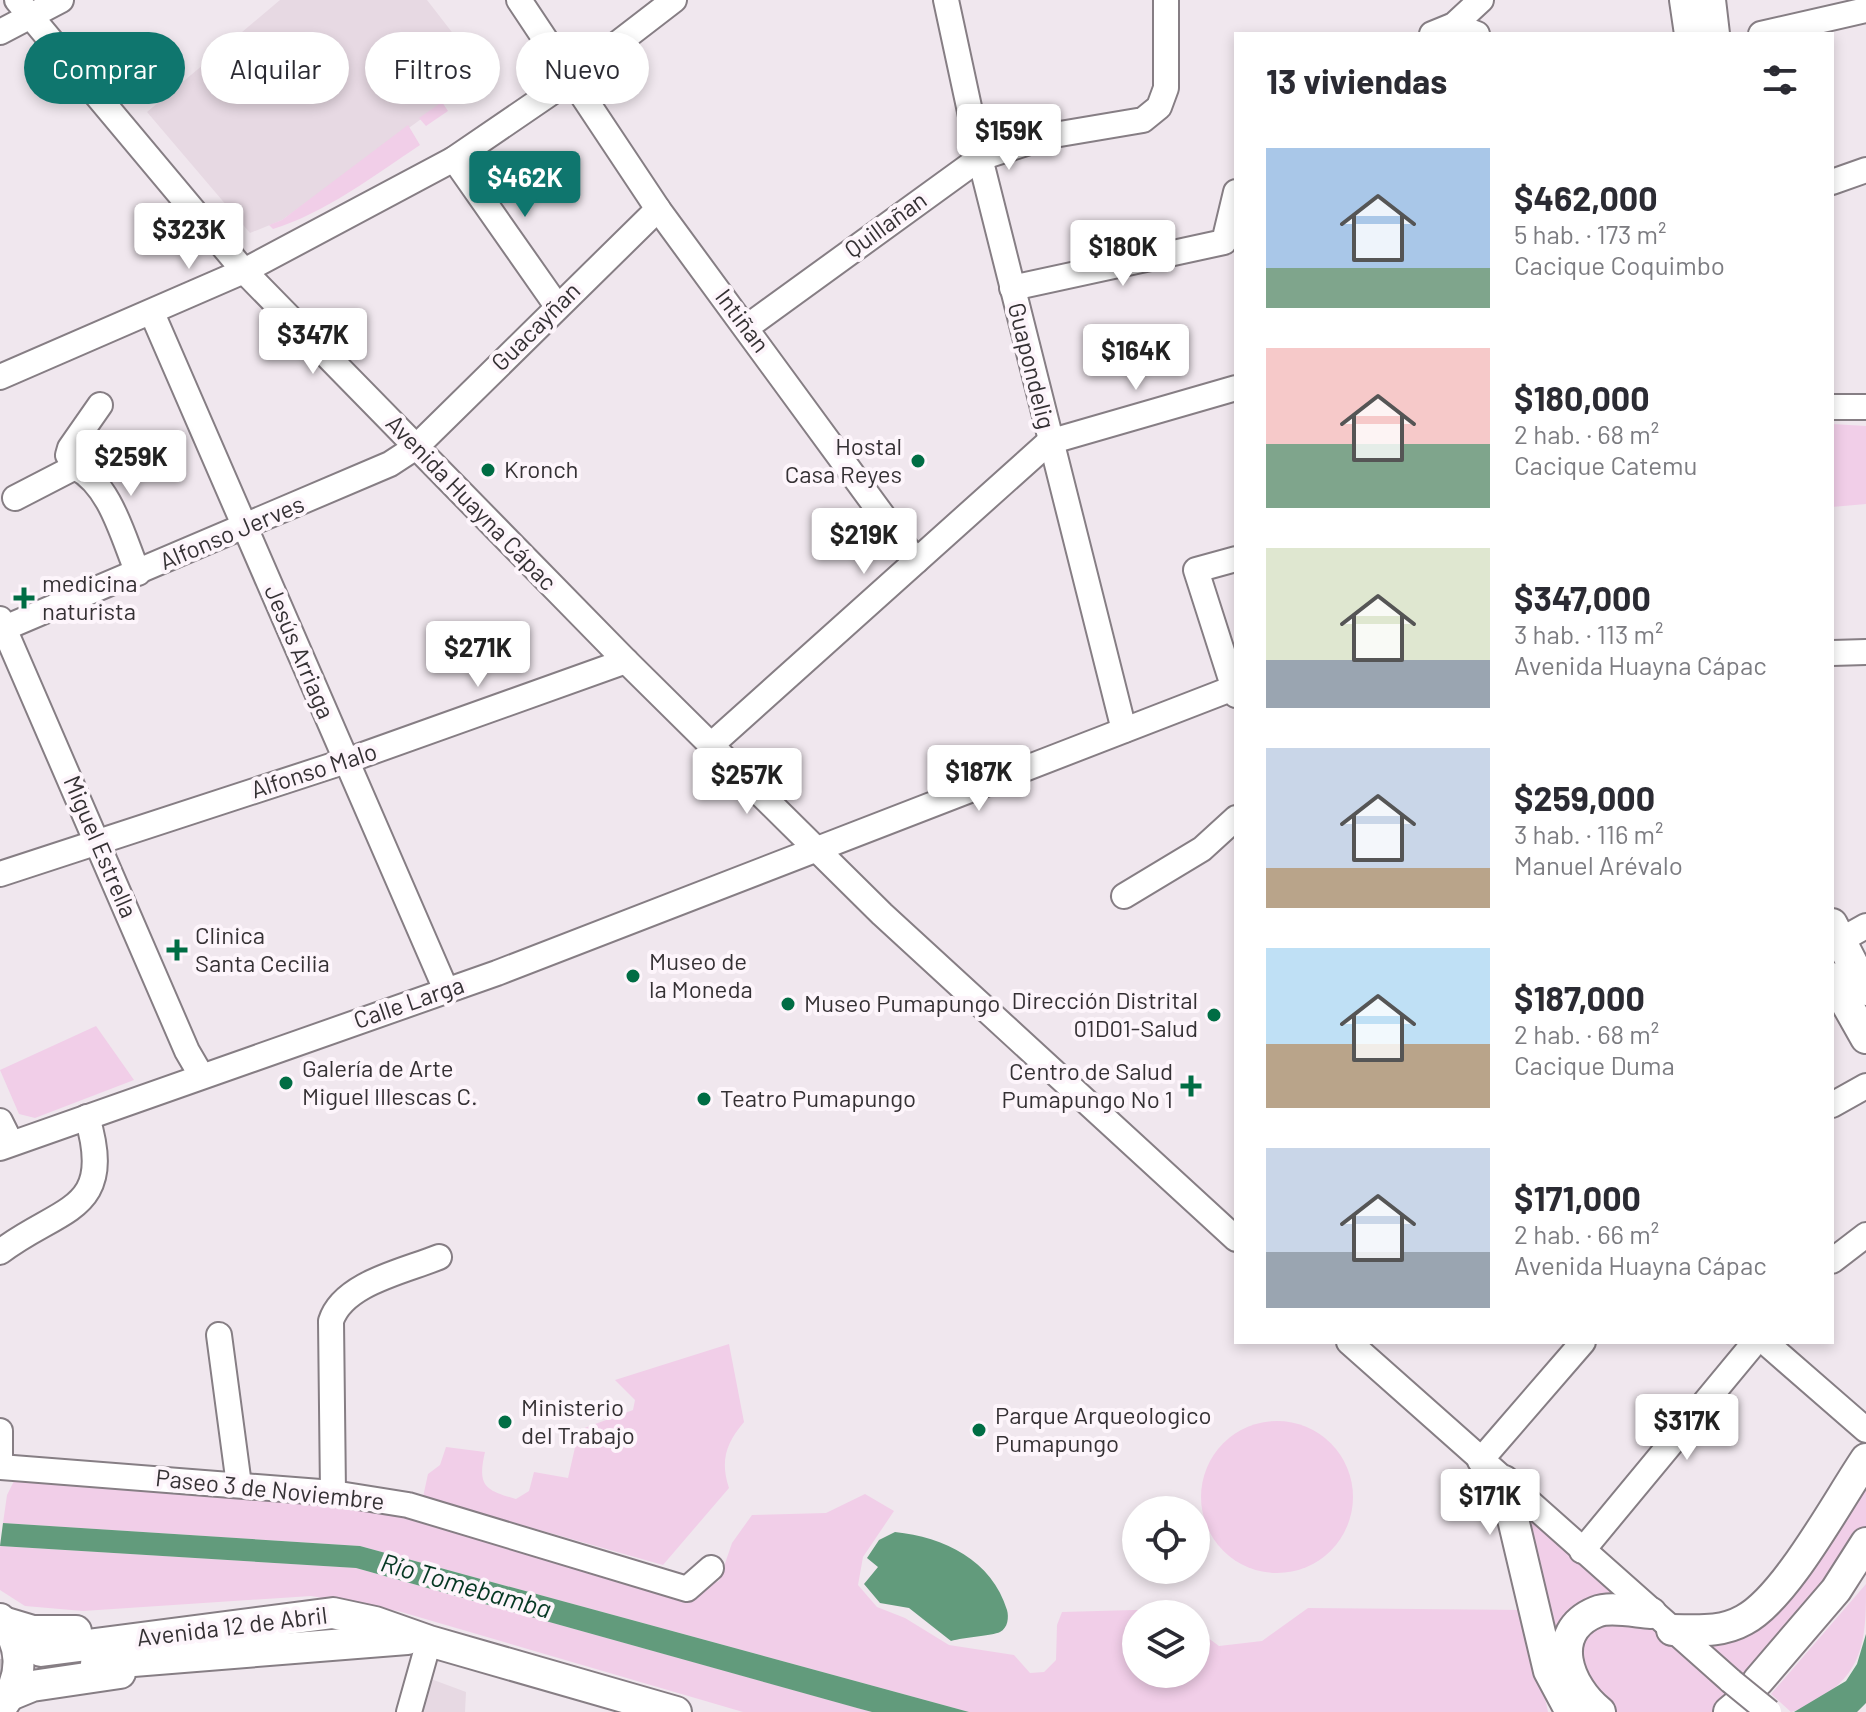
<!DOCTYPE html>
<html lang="es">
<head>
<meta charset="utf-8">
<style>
  :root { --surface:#fff; --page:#f7f7f7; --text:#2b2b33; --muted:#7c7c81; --accent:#0f766e }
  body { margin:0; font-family:Barlow,sans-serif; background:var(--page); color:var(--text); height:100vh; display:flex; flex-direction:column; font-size:30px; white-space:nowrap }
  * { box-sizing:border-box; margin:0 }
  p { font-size:26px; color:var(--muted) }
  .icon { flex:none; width:44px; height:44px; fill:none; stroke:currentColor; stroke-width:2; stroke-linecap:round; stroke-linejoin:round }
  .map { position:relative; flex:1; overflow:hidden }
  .side { position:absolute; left:1234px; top:32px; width:600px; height:1312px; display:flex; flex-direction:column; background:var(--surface); border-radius:0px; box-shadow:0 4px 12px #0003 }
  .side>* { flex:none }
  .top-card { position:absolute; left:24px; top:32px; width:760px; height:72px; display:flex; gap:16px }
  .tools { position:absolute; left:1122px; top:1496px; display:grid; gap:16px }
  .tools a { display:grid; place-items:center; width:88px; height:88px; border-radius:50%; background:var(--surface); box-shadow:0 4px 12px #0003; font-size:40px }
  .price { position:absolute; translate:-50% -68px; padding:0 18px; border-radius:8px; background:#fff; color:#222; font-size:26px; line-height:52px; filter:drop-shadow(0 2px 4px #0008) }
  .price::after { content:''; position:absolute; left:50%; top:48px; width:24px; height:18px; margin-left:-12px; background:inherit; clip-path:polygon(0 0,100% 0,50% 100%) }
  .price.selected { background:var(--accent); color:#fff }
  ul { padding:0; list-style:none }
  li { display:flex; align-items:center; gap:24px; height:200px; padding:0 32px }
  li span { display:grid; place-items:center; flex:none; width:224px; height:160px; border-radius:0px; color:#555 }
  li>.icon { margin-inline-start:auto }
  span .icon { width:96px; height:96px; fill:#fffc; stroke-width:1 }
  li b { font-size:34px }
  h2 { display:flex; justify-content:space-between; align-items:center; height:96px; padding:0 32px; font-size:34px }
  .pill { padding:0 28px; border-radius:36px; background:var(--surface); box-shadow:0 4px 12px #0003; font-size:28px; line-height:72px }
  .pill.selected { background:var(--accent); color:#fff }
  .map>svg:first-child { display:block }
</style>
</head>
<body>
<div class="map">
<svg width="1866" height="1712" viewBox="0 0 1866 1712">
  <rect width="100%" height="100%" fill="#f0e7ee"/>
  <g fill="#e7d9e3">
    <polygon points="280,0 427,0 479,67 454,88 457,93 282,220 250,233 147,112"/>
    <polygon points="431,1679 466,1692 465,1712 423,1712"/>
  </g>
  <g fill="#f1cee8">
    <polygon points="442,102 448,111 426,126 419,118"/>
    <path d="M408 125 420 145C375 175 325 213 273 229L269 225 282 220Z"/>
    <polygon points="1832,424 1866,426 1866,504 1832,507"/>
    <polygon points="96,1026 134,1080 35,1118 19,1114 0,1070"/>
    <path d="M729 1344 744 1422C726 1443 720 1461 729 1488L663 1565 423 1497 428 1474 440 1465 446 1447 485 1452C477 1486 485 1490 516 1499L529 1491 534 1472 568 1478 579 1430 633 1410 635 1400 615 1380Z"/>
    <circle cx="1277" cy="1497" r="76"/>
    <polygon points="1866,1459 1866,1543 1748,1686 1682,1630 1729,1627"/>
    <polygon points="48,1478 256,1495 386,1513 690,1596 691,1591 719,1581 732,1543 752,1515 826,1513 865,1494 894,1511 863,1557 858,1585 877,1607 905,1618 949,1645 1014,1655 1030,1673 1044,1672 1056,1660 1057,1625 1062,1612 1170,1609 1177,1614 1136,1614 1136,1674 1196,1674 1196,1629 1219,1646 1262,1641 1308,1608 1526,1610 1548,1712 969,1712 360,1546 3,1523 7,1495 14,1481"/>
    <polygon points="1517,1504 1631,1604 1554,1655"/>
    <polygon points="0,1546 356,1568 872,1712 743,1712 398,1611 311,1596 83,1611 25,1606 0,1590"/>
    <path d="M1866 1584C1866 1634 1866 1671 1819 1699 1810 1704 1801 1710 1791 1712L1771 1694Z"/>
    <polygon points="1589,1619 1651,1619 1736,1695 1719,1712 1608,1712 1577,1676 1579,1629"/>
  </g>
  <g fill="#629b7c">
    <polygon points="3,1523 360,1546 969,1712 872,1712 857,1708 356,1568 0,1546"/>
    <path d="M895 1532C944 1537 992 1560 1007 1610 1009 1617 1008 1628 1000 1632 992 1636 964 1637 951 1641L909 1608 880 1603 864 1584 878 1567 867 1558 879 1540Z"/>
    <polygon points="1866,1634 1866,1703 1857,1712 1794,1712 1846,1681 1857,1664"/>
  </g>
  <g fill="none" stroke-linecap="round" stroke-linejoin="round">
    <polyline stroke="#cbc3c9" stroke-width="30" stroke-dasharray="30 15" stroke-linecap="butt" points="0,1674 42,1669"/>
    <g stroke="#867e84" stroke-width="28">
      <g id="minor">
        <polyline points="17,0 244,271 626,661 882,914 1236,1239"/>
        <polyline points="519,0 658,209 916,561"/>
        <polyline points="946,0 980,158 1124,730"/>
        <polyline points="1454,25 1477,34"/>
        <polyline points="0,32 61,0"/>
        <polyline points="1432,34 1454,25 1481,0"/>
        <polyline points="1761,34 1866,10"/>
        <polyline points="454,159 557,306"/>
        <polyline points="1832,182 1866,170"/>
        <polyline points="1012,288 1224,242 1236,192"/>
        <polyline points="152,313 446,990"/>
        <polyline points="747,327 980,158 1048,136 1143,120 1159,107 1166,88 1166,0"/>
        <polyline points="0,377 244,271 454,159 574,77 674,0"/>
        <polyline points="1832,407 1866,407"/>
        <path d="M75 467C111 485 123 538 138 573"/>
        <polyline points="75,467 68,455 70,448 100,405"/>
        <polyline points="15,498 75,467"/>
        <polyline points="1236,559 1196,570 1236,695"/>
        <polyline points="0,619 187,1051 201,1075"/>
        <polyline points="0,630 390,464 416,447 658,209"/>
        <polyline points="1832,653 1866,652"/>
        <polyline points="710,746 1049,442 1236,388"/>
        <polyline points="0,874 346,761 626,661"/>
        <polyline points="1124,896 1202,849 1236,818"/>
        <polyline points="1832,945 1866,926"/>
        <polyline points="1832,1105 1866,1086"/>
        <polyline points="0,1121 11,1143"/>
        <polyline points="0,1148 497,973 1236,687"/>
        <path d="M0 1252C60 1206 116 1213 87 1117"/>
        <polyline points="1832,1261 1866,1235"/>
        <polyline points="219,1335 239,1485"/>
        <polyline points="1349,1342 1731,1681"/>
        <polyline points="1765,1342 1866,1430"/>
        <polyline points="0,1431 0,1461"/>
        <polyline points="1480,1461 1583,1342"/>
        <polyline points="0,1467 333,1493 408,1505 687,1589 711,1568"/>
        <path d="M333 1493 331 1321C343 1283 405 1271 439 1257"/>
        <polyline points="1582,1551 1755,1342"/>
        <polyline points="409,1712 429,1641"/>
      </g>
    </g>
    <g stroke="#867e84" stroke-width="34">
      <g id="major">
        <polyline points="1685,0 1690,34"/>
        <polyline points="1710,0 1714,34"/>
        <polyline points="1832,924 1866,990"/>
        <polyline points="1832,978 1866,1038"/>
        <polyline points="1504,1481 1549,1671 1571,1712"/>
        <path d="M0 1619C24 1643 24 1676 4 1703"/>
        <polyline points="3,1622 33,1631 76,1631"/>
        <path d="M1672 1630C1697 1630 1721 1633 1744 1620 1786 1598 1838 1500 1866 1459"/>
        <polyline points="41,1651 333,1613 375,1622 429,1641 676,1712"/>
        <polyline points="96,1664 407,1639"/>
        <polyline points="1758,1681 1836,1590 1866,1543"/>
        <polyline points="10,1695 32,1686 120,1673"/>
        <path d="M1600 1712C1568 1687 1547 1632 1596 1612 1610 1606 1636 1612 1651 1613"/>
        <polyline points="1729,1712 1735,1707"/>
      </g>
    </g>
    <use href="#minor" stroke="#fff" stroke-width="24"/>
    <use href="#major" stroke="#fff" stroke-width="30"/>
    <g stroke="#867e84" stroke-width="28" stroke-linecap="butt">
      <polyline id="minor-bridge" points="1731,1681 1769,1712"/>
    </g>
    <use href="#minor-bridge" stroke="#fff" stroke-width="24"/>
  </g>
  <g fill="#006d44" stroke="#fdf5fb" stroke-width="3">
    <circle cx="918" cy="461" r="8"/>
    <circle cx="488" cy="470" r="8"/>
    <path d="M20 586h8v8h8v8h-8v8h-8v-8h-8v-8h8z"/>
    <path d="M173 938h8v8h8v8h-8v8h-8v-8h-8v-8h8z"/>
    <circle cx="633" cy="976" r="8"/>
    <circle cx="788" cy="1004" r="8"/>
    <circle cx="1214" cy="1015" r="8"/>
    <circle cx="286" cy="1083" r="8"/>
    <path d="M1187 1074h8v8h8v8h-8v8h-8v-8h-8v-8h8z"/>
    <circle cx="704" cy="1099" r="8"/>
    <circle cx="505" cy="1422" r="8"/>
    <circle cx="979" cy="1430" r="8"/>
  </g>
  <g text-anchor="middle" stroke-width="8" stroke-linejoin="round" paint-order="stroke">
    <g font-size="24" fill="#353134" stroke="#fdf5fb">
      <text transform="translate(886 225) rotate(-36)" y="8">Quillañan</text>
      <text transform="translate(742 321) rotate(53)" y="8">Intiñan</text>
      <text transform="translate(536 327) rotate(-45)" y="8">Guacayñan</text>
      <text transform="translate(1031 366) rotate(76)" y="8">Guapondelig</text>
      <text transform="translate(471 503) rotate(46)" y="8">Avenida Huayna Cápac</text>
      <text transform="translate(232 533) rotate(-23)" y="8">Alfonso Jerves</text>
      <text transform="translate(299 652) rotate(67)" y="8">Jesús Arriaga</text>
      <text transform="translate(314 771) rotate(-18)" y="8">Alfonso Malo</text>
      <text transform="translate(100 847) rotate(67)" y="8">Miguel Estrella</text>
      <text transform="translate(409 1003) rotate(-19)" y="8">Calle Larga</text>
      <text transform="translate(270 1490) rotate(6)" y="8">Paseo 3 de Noviembre</text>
      <text transform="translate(232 1627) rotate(-7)" y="8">Avenida 12 de Abril</text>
    </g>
    <g font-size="24" fill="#353134" stroke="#fdf5fb" text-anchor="start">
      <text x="902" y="455" text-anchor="end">Hostal<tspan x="902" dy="28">Casa Reyes</tspan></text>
      <text x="504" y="478">Kronch</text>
      <text x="42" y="592">medicina<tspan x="42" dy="28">naturista</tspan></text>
      <text x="195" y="944">Clinica<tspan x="195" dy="28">Santa Cecilia</tspan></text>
      <text x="649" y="970">Museo de<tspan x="649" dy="28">la Moneda</tspan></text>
      <text x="1198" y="1009" text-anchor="end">Dirección Distrital<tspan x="1198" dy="28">01D01-Salud</tspan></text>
      <text x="804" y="1012">Museo Pumapungo</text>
      <text x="302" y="1077">Galería de Arte<tspan x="302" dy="28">Miguel Illescas C.</tspan></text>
      <text x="1173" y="1080" text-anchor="end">Centro de Salud<tspan x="1173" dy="28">Pumapungo No 1</tspan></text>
      <text x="720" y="1107">Teatro Pumapungo</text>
      <text x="521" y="1416">Ministerio<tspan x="521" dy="28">del Trabajo</tspan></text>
      <text x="995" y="1424">Parque Arqueologico<tspan x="995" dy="28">Pumapungo</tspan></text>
    </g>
    <g font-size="26" font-style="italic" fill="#063823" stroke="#fdf5fb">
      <text transform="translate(466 1586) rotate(16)" y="9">Río Tomebamba</text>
    </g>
  </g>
</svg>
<div class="tools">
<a><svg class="icon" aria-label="locate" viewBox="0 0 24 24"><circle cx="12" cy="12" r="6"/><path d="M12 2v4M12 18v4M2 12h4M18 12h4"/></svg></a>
<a><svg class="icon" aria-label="layers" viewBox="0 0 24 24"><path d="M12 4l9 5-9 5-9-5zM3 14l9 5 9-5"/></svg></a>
</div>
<b class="price" style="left:1009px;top:172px">$159K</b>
<b class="price selected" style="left:525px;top:219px">$462K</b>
<b class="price" style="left:189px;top:271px">$323K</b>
<b class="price" style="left:1123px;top:288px">$180K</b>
<b class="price" style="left:313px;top:376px">$347K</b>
<b class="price" style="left:1136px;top:392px">$164K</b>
<b class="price" style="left:131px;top:498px">$259K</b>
<b class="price" style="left:864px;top:576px">$219K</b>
<b class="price" style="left:478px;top:689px">$271K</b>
<b class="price" style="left:979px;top:813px">$187K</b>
<b class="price" style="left:747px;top:816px">$257K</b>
<b class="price" style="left:1687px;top:1462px">$317K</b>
<b class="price" style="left:1490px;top:1537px">$171K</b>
<div class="top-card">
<a class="pill selected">Comprar</a>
<a class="pill">Alquilar</a>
<a class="pill">Filtros</a>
<a class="pill">Nuevo</a>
</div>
<section class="side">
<h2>13 viviendas<svg class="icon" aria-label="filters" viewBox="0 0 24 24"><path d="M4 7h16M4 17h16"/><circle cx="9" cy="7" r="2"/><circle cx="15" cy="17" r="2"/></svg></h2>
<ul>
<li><span style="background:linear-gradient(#a9c7e8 75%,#7fa58c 0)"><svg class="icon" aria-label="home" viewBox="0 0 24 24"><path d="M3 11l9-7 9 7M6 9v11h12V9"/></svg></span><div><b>$462,000</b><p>5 hab. · 173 m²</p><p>Cacique Coquimbo</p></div></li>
<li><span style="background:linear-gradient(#f6c9c9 60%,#7fa58c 0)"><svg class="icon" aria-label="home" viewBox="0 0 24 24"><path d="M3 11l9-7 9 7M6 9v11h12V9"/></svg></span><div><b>$180,000</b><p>2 hab. · 68 m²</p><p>Cacique Catemu</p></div></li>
<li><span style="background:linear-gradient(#dfe7d0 70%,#9aa5b1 0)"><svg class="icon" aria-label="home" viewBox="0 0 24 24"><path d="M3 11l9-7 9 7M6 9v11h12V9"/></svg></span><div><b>$347,000</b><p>3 hab. · 113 m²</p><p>Avenida Huayna Cápac</p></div></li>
<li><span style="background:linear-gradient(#c9d6e8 75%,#b9a48a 0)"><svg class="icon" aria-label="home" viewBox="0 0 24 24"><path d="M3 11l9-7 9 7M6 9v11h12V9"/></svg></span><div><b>$259,000</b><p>3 hab. · 116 m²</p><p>Manuel Arévalo</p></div></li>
<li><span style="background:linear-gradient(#bfe0f5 60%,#b9a48a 0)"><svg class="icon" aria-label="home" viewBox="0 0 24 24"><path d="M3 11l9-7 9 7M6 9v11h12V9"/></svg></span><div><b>$187,000</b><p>2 hab. · 68 m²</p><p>Cacique Duma</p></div></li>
<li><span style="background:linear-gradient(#c9d6e8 65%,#9aa5b1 0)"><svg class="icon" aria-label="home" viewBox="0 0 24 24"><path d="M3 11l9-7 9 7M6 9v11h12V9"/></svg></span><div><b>$171,000</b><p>2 hab. · 66 m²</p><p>Avenida Huayna Cápac</p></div></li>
</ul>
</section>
</div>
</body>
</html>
